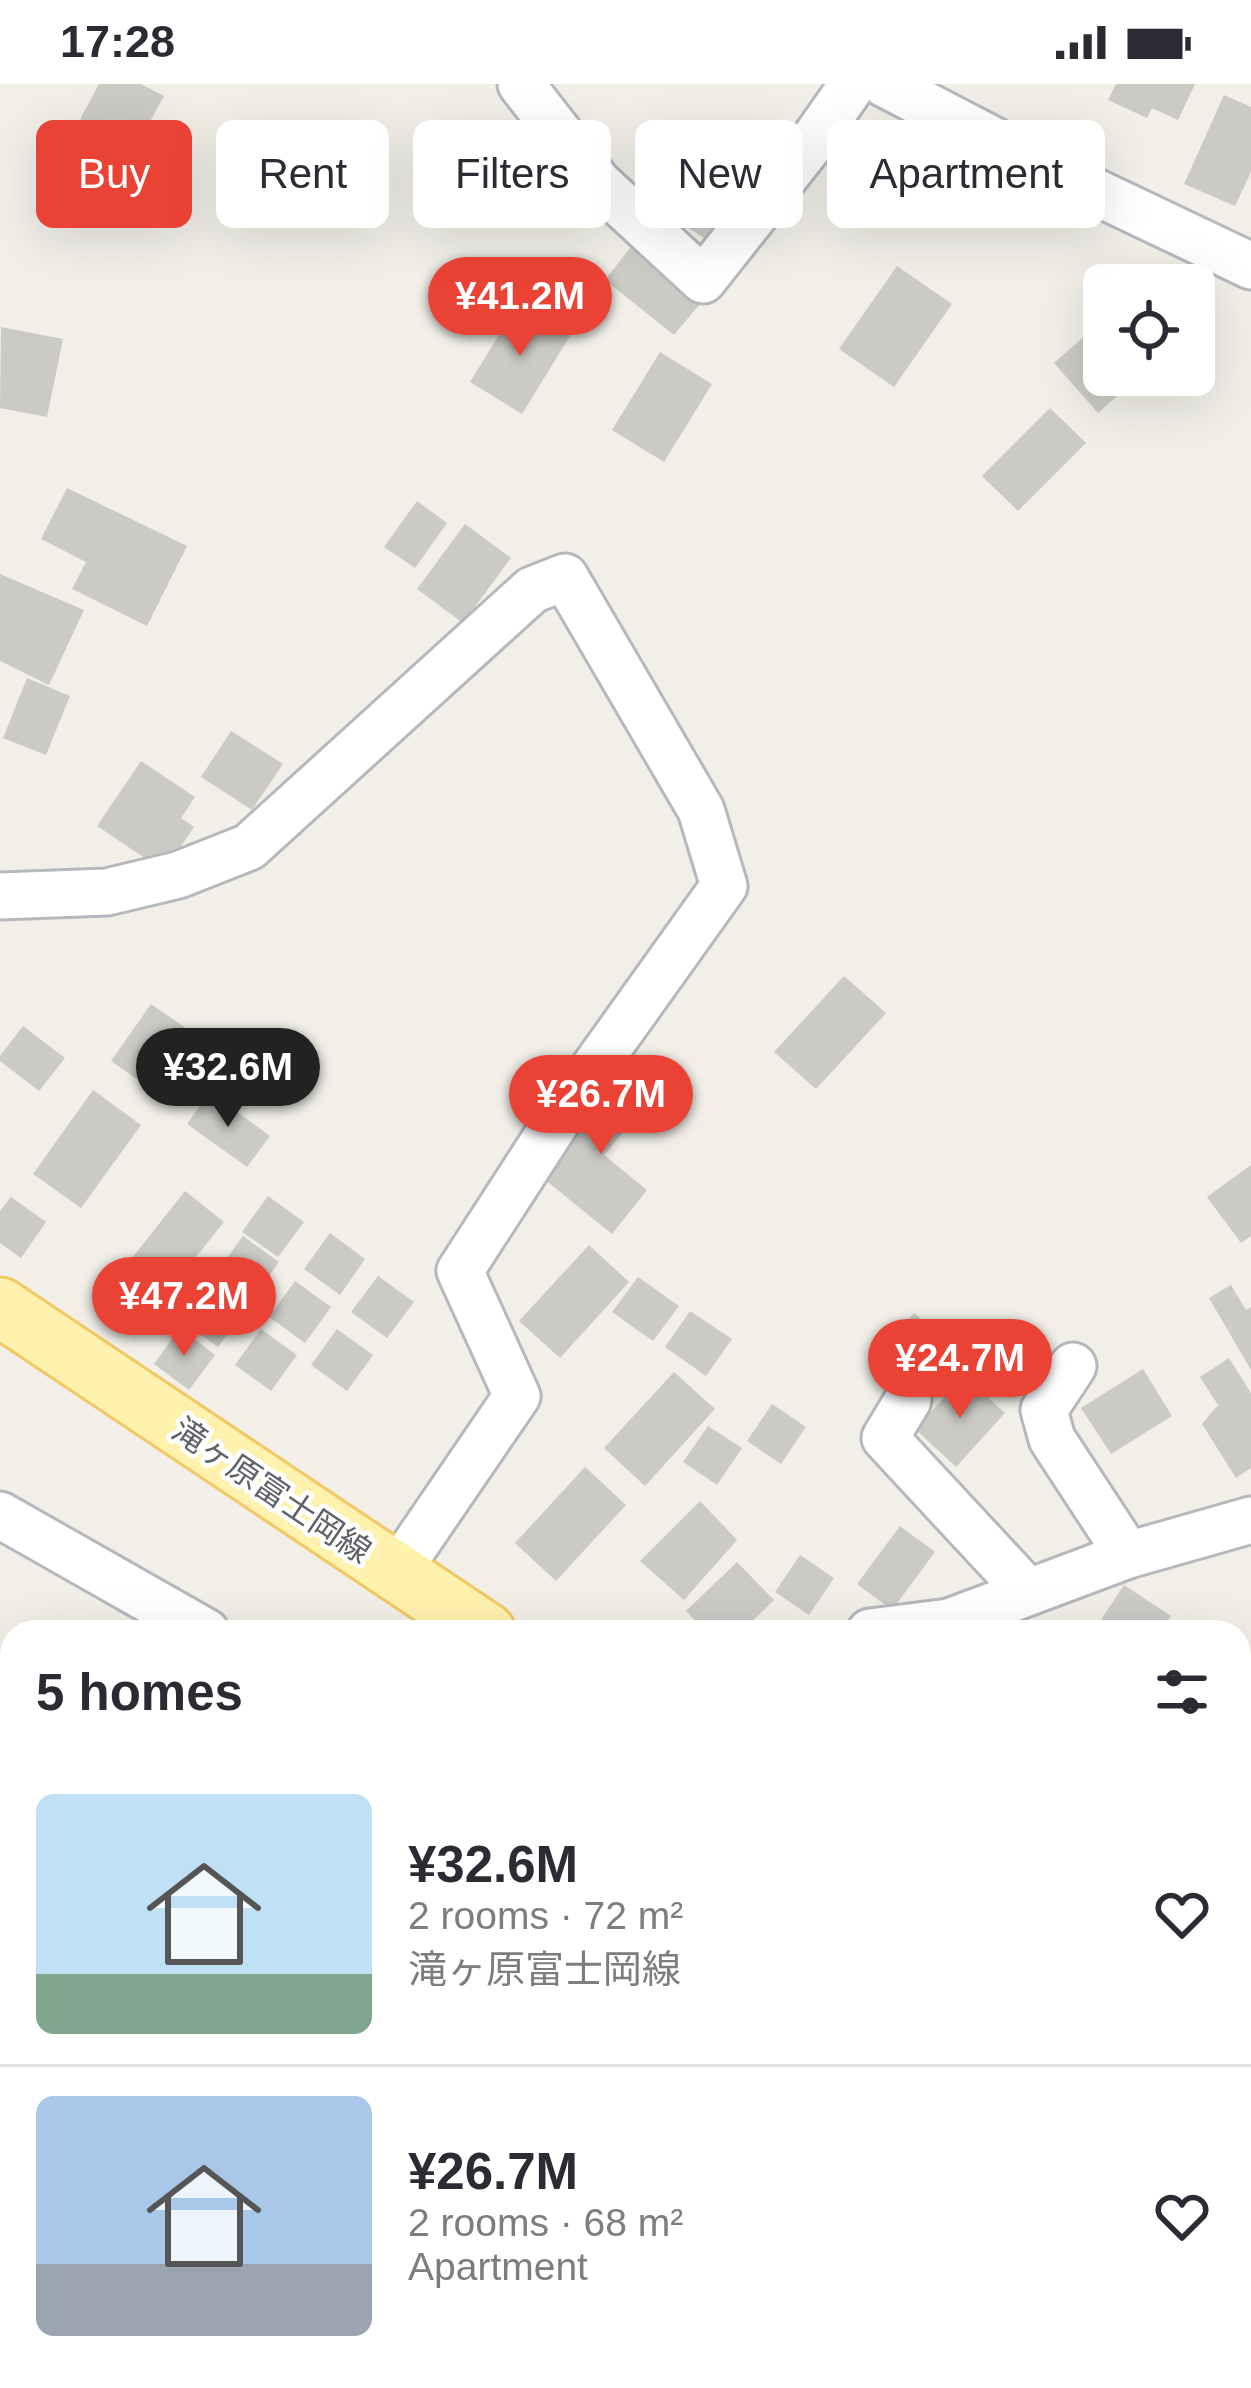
<!DOCTYPE html>
<html lang="en">
<head>
<meta charset="utf-8">
<style>
  :root { --surface:#fff; --page:#f2f2f3; --text:#2b2b33; --muted:#7c7c81; --line:#e1e1e2; --accent:#ea4335 }
  body { margin:0; font-family:Arial,"Noto Sans JP",sans-serif; background:var(--page); color:var(--text); height:100vh; display:flex; flex-direction:column; font-size:45px; white-space:nowrap }
  * { box-sizing:border-box; margin:0 }
  p { font-size:39px; color:var(--muted) }
  .icon { flex:none; width:66px; height:66px; fill:none; stroke:currentColor; stroke-width:2; stroke-linecap:round; stroke-linejoin:round }
  .map { position:relative; flex:1; overflow:hidden }
  .sheet { position:absolute; left:0px; top:1536px; width:1251px; height:768px; display:flex; flex-direction:column; background:var(--surface); border-radius:36px 36px 0 0; box-shadow:0 12px 48px #0002 }
  .sheet>* { flex:none }
  .banner { position:absolute; left:36px; top:36px; width:1179px; height:108px; display:flex; gap:24px }
  .tools { position:absolute; left:1083px; top:180px; display:grid; gap:24px }
  .tools a { display:grid; place-items:center; width:132px; height:132px; border-radius:18px; background:var(--surface); box-shadow:0 12px 48px #0002; font-size:60px }
  .price { position:absolute; translate:-50% -102px; padding:0 27px; border-radius:42px; background:var(--accent); color:#fff; font-size:39px; line-height:78px; filter:drop-shadow(0 3px 6px #0008) }
  .price::after { content:''; position:absolute; left:50%; top:72px; width:36px; height:27px; margin-left:-18px; background:inherit; clip-path:polygon(0 0,100% 0,50% 100%) }
  .price.selected { background:#222; color:#fff }
  ul { padding:0; list-style:none }
  li { display:flex; align-items:center; gap:36px; height:300px; padding:0 36px }
  li+li { border-top:3px solid var(--line) }
  li span { display:grid; place-items:center; flex:none; width:336px; height:240px; border-radius:18px; color:#555 }
  li>.icon { margin-inline-start:auto }
  span .icon { width:144px; height:144px; fill:#fffc; stroke-width:1 }
  li b { font-size:51px }
  h2 { display:flex; justify-content:space-between; align-items:center; height:144px; padding:0 36px; font-size:51px }
  .chip { padding:0 42px; border-radius:18px; background:var(--surface); box-shadow:0 12px 48px #0002; font-size:42px; line-height:108px }
  .chip.selected { background:var(--accent); color:#fff }
  .status { display:flex; justify-content:space-between; align-items:center; height:84px; padding:0 60px; background:var(--surface); direction:ltr }
  .status svg { height:33px; fill:currentColor }
  .map>svg:first-child { display:block }
</style>
</head>
<body>
<div class="status"><b>17:28</b><svg viewBox="0 0 49 12"><path d="M0 12V9h3v3zM5 12V6h3v6zM10 12V3h3v9zM15 12V0h3v12zM26 1h20v11H26zM47 4h2v5h-2z"/></svg></div>
<div class="map">
<svg width="1251" height="2304" viewBox="0 0 1251 2304">
  <rect width="100%" height="100%" fill="#f1efe8"/>
  <g fill="#cccac5">
    <polygon points="99,0 141,0 164,12 135,65 80,35"/>
    <polygon points="1116,0 1195,0 1178,36 1152,24 1147,34 1108,16"/>
    <polygon points="1224,11 1251,23 1251,88 1235,122 1184,100"/>
    <polygon points="707,49 759,81 711,158 659,126"/>
    <polygon points="634,159 704,215 674,251 605,196"/>
    <polygon points="897,182 952,220 894,303 839,265"/>
    <polygon points="518,220 570,252 522,330 470,298"/>
    <polygon points="1104,235 1104,291 1141,291 1098,329 1054,279"/>
    <polygon points="1,243 63,255 47,333 0,324"/>
    <polygon points="660,268 712,300 664,378 612,346"/>
    <polygon points="1050,324 1086,359 1018,427 982,392"/>
    <polygon points="67,404 187,462 147,542 72,505 86,478 41,455"/>
    <polygon points="417,417 447,439 415,484 384,463"/>
    <polygon points="465,440 511,474 463,539 417,505"/>
    <polygon points="0,490 84,526 49,601 0,577"/>
    <polygon points="27,594 70,612 46,671 3,654"/>
    <polygon points="231,647 283,680 252,726 201,693"/>
    <polygon points="141,677 195,713 181,734 194,743 164,787 97,742"/>
    <polygon points="844,892 886,929 816,1005 774,968"/>
    <polygon points="151,920 190,947 150,1004 111,977"/>
    <polygon points="23,942 65,974 39,1007 0,977 0,972"/>
    <polygon points="626,986 655,1010 604,1071 647,1106 612,1150 539,1091"/>
    <polygon points="93,1006 141,1041 81,1124 33,1090"/>
    <polygon points="210,1008 270,1052 247,1083 187,1040"/>
    <polygon points="1251,1081 1251,1152 1241,1159 1207,1113"/>
    <polygon points="185,1107 224,1138 166,1210 128,1179"/>
    <polygon points="268,1112 304,1138 278,1173 242,1148"/>
    <polygon points="11,1113 46,1138 21,1174 0,1159 0,1127"/>
    <polygon points="330,1149 365,1175 340,1211 304,1185"/>
    <polygon points="243,1152 279,1178 253,1214 217,1188"/>
    <polygon points="589,1161 629,1198 560,1274 519,1237"/>
    <polygon points="378,1192 414,1218 387,1254 351,1228"/>
    <polygon points="638,1193 679,1222 653,1257 612,1228"/>
    <polygon points="295,1197 331,1223 305,1259 269,1233"/>
    <polygon points="208,1201 244,1227 218,1263 182,1237"/>
    <polygon points="1231,1201 1246,1226 1251,1223 1251,1286 1209,1214"/>
    <polygon points="690,1227 732,1255 706,1292 665,1263"/>
    <polygon points="914,1229 956,1265 931,1294 915,1280 894,1303 869,1281"/>
    <polygon points="180,1244 215,1271 189,1306 154,1280"/>
    <polygon points="261,1245 297,1271 271,1307 235,1281"/>
    <polygon points="337,1245 373,1271 347,1307 311,1281"/>
    <polygon points="1229,1274 1251,1309 1251,1384 1236,1394 1202,1340 1218,1321 1200,1293"/>
    <polygon points="1143,1285 1172,1332 1111,1370 1081,1324"/>
    <polygon points="674,1288 715,1325 645,1402 604,1364"/>
    <polygon points="964,1292 1005,1329 956,1383 915,1345"/>
    <polygon points="772,1320 806,1343 781,1380 747,1357"/>
    <polygon points="708,1342 742,1364 717,1401 683,1378"/>
    <polygon points="585,1383 626,1421 556,1497 515,1459"/>
    <polygon points="700,1417 737,1456 684,1516 640,1477"/>
    <polygon points="900,1442 935,1468 892,1526 857,1500"/>
    <polygon points="800,1471 834,1494 809,1531 775,1508"/>
    <polygon points="737,1478 774,1516 741,1548 706,1548 686,1527"/>
    <polygon points="1124,1501 1171,1532 1161,1548 1093,1548"/>
    <polygon points="12,1590 12,1721 0,1739 0,1609"/>
    <polygon points="1251,1772 1251,1870 1239,1863 1239,1790"/>
    <polygon points="1239,2244 1251,2251 1251,2304 1145,2304 1152,2292 1239,2292"/>
    <polygon points="291,2292 553,2292 560,2296 554,2304 310,2304"/>
  </g>
  <g fill="none" stroke-linecap="round" stroke-linejoin="round">
    <g stroke="#b5b8bc" stroke-width="51">
      <g id="minor">
        <polyline points="521,0 598,99 703,196 813,57 853,0"/>
        <polyline points="885,0 1062,92 1251,182"/>
        <polyline points="0,812 107,808 178,791 249,763 532,506 565,493 701,726 724,802 566,1023 460,1187 517,1312 396,1489"/>
        <polyline points="1073,1282 1044,1326 1052,1355 1128,1471"/>
        <polyline points="908,1316 885,1354 1028,1508"/>
        <polyline points="0,1431 206,1548"/>
        <polyline points="870,1548 949,1538 1128,1471 1251,1436"/>
        <polyline points="1239,1947 1251,1935"/>
        <polyline points="1239,2140 1251,2147"/>
        <polyline points="0,2179 12,2186"/>
        <polyline points="186,2292 206,2304"/>
      </g>
    </g>
    <g stroke="#f2c960" stroke-width="63">
      <g id="major">
        <polyline points="0,1223 486,1548"/>
        <polyline points="1239,1998 1251,2005"/>
      </g>
    </g>
    <use href="#minor" stroke="#fff" stroke-width="45"/>
    <use href="#major" stroke="#fff2af" stroke-width="57"/>
  </g>
  <g text-anchor="middle" stroke-width="9" stroke-linejoin="round" paint-order="stroke">
    <g font-size="33" fill="#5f6368" stroke="#fff">
      <text transform="translate(272 1406) rotate(34)" y="12">滝ヶ原富士岡線</text>
    </g>
  </g>
</svg>
<div class="tools">
<a><svg class="icon" aria-label="locate" viewBox="0 0 24 24"><circle cx="12" cy="12" r="6"/><path d="M12 2v4M12 18v4M2 12h4M18 12h4"/></svg></a>
</div>
<b class="price" style="left:520px;top:275px">¥41.2M</b>
<b class="price selected" style="left:228px;top:1046px">¥32.6M</b>
<b class="price" style="left:601px;top:1073px">¥26.7M</b>
<b class="price" style="left:184px;top:1275px">¥47.2M</b>
<b class="price" style="left:960px;top:1337px">¥24.7M</b>
<div class="banner">
<a class="chip selected">Buy</a>
<a class="chip">Rent</a>
<a class="chip">Filters</a>
<a class="chip">New</a>
<a class="chip">Apartment</a>
</div>
<section class="sheet">
<h2>5 homes<svg class="icon" aria-label="filters" viewBox="0 0 24 24"><path d="M4 7h16M4 17h16"/><circle cx="9" cy="7" r="2"/><circle cx="15" cy="17" r="2"/></svg></h2>
<ul>
<li><span style="background:linear-gradient(#bfe0f5 75%,#7fa58c 0)"><svg class="icon" aria-label="home" viewBox="0 0 24 24"><path d="M3 11l9-7 9 7M6 9v11h12V9"/></svg></span><div><b>¥32.6M</b><p>2 rooms · 72 m²</p><p>滝ヶ原富士岡線</p></div><svg class="icon" aria-label="heart" viewBox="0 0 24 24"><path d="M12 20l-8-8c-3-5 5-10 8-4 3-6 11-1 8 4z"/></svg></li>
<li><span style="background:linear-gradient(#a9c7e8 70%,#9aa5b1 0)"><svg class="icon" aria-label="home" viewBox="0 0 24 24"><path d="M3 11l9-7 9 7M6 9v11h12V9"/></svg></span><div><b>¥26.7M</b><p>2 rooms · 68 m²</p><p>Apartment</p></div><svg class="icon" aria-label="heart" viewBox="0 0 24 24"><path d="M12 20l-8-8c-3-5 5-10 8-4 3-6 11-1 8 4z"/></svg></li>
</ul>
</section>
</div>
</body>
</html>
